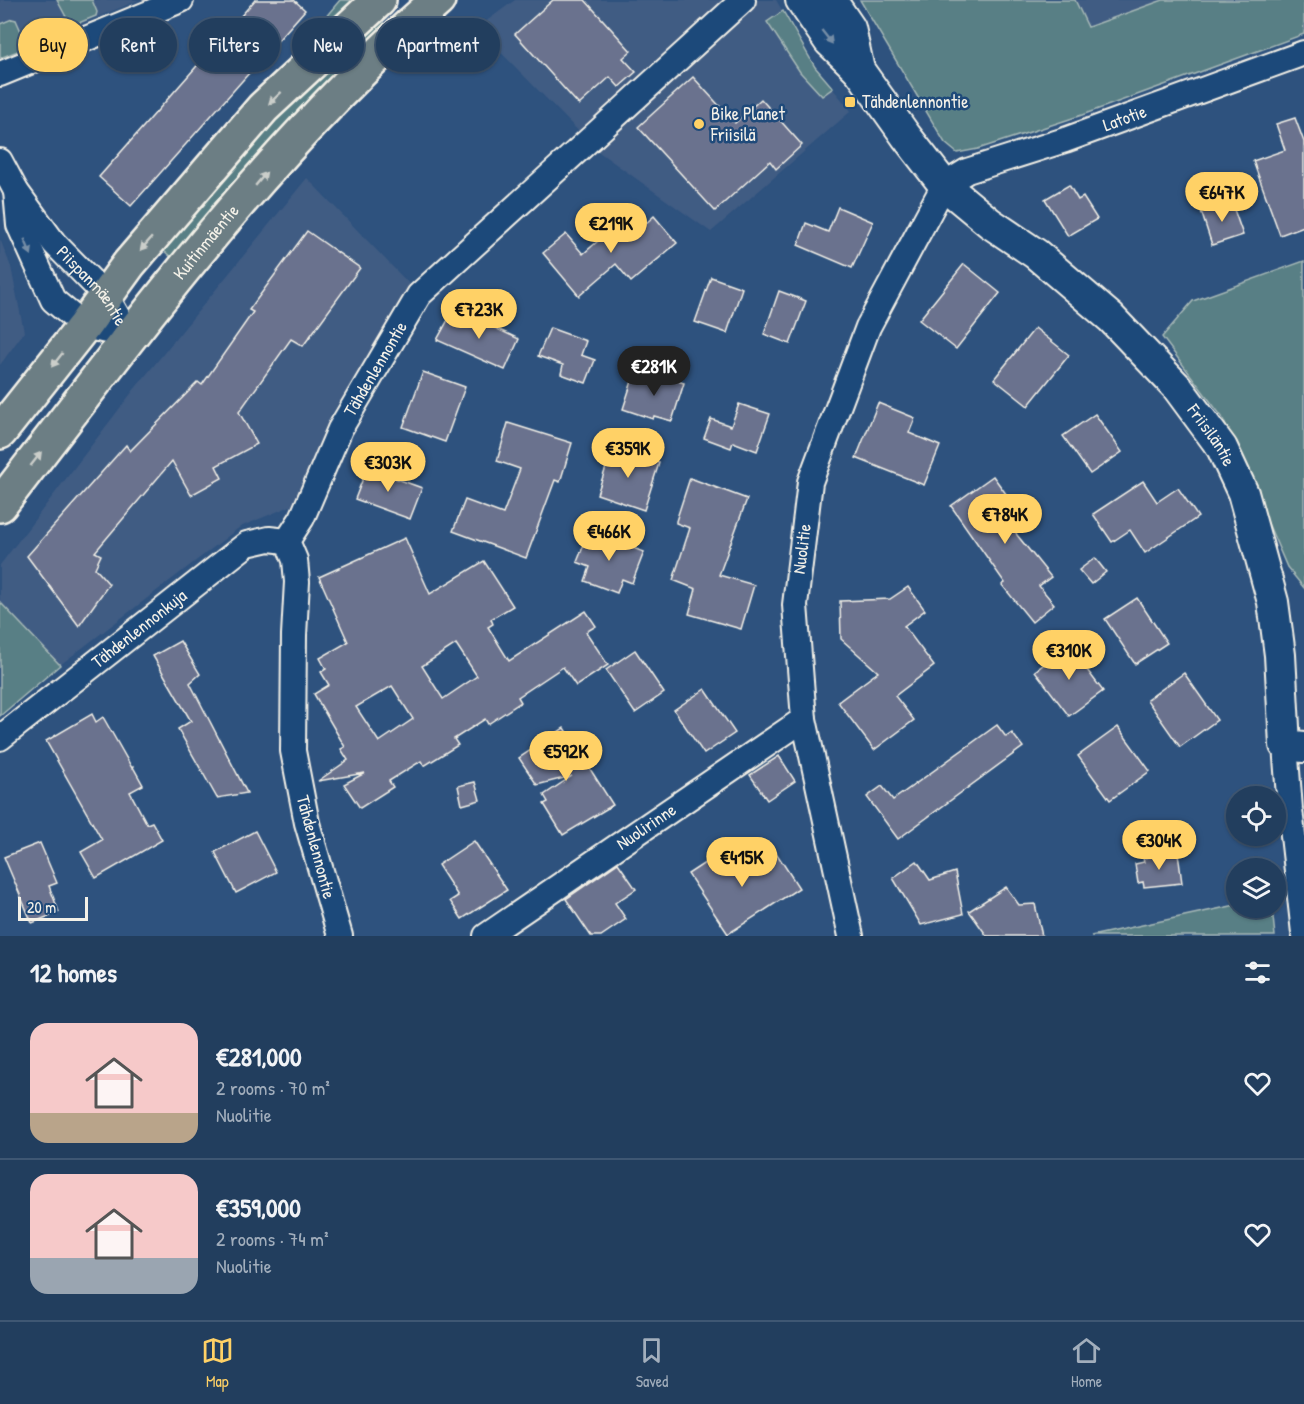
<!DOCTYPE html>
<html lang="en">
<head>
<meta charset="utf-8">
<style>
  :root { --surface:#223e5e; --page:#2e4967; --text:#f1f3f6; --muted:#a2aebc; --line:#3f5773; --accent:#ffd166 }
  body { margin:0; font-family:"Patrick Hand",sans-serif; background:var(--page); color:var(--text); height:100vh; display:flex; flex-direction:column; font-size:22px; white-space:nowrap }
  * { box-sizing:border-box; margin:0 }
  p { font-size:20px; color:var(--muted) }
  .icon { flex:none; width:33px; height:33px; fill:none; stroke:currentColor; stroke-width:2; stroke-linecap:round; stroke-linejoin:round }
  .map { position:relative; height:936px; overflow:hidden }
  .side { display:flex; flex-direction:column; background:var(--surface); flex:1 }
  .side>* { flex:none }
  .top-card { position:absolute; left:18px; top:18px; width:600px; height:54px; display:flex; gap:12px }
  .controls { position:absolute; left:1226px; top:786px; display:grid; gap:12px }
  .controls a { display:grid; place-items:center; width:60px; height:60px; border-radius:50%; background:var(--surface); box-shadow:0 2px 4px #0004,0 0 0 2px var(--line); font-size:30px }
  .scale { position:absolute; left:18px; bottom:15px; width:70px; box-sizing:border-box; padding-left:6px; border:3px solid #f4f1e8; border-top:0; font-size:16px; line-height:21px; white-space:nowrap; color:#f4f1e8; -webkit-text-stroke:4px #1f4a7a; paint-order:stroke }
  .price { position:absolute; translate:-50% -51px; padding:0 14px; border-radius:21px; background:var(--accent); color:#111; font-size:20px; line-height:39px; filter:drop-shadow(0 2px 3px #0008) }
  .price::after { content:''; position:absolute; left:50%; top:36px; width:18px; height:14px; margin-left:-9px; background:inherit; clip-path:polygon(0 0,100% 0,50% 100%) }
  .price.current { background:#222; color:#fff }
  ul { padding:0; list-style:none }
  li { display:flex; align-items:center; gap:18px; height:150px; padding:0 30px }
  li+li { border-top:2px solid var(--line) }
  li span { display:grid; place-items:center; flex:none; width:168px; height:120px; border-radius:18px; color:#555 }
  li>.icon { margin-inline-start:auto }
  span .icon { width:72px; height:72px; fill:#fffc; stroke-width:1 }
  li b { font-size:26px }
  h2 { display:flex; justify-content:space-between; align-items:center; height:72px; padding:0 30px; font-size:26px }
  .chip { padding:0 21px; border-radius:27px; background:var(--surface); box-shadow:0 2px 4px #0004,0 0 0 2px var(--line); font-size:21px; line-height:54px }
  .chip.current { background:var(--accent); color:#111 }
  .menu { display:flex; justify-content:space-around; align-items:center; height:84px; border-top:2px solid var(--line); background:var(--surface); font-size:16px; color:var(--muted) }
  .menu a { display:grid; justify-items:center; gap:3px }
  .menu .current { color:var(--accent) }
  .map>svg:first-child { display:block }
</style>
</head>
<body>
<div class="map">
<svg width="1304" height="936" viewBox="0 0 1304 936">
  <rect width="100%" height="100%" fill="#2e527e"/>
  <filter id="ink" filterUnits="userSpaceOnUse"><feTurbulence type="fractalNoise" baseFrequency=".0167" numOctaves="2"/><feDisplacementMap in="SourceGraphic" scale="12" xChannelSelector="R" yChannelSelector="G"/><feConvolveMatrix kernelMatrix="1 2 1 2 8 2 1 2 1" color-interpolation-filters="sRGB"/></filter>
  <g filter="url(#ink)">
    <g fill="#405c83">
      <polygon points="0,0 139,0 0,57"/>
      <polygon points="515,0 776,0 815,67 851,111 711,232 599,152 477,28"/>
      <polygon points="1075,0 1163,0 1088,27"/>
      <polygon points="307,178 412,287 331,415 293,505 240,527 60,665 0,602 0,565 133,391"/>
      <polygon points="0,239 11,267 24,332 0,365"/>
    </g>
    <g fill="#597f85" stroke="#a6b8b6" stroke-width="1.5">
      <polygon points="57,0 92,0 97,12 96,16 71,26"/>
      <polygon points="340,0 355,0 316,36 313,32"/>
      <polygon points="860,0 1075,0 1088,27 1163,0 1304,0 1304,34 1082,115 978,149 957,153 945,143"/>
      <polygon points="783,11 815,67 833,88 822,96 800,72 767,22"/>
      <polygon points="378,16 384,24 345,64 325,89 177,256 171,257 164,251 164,245 253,140"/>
      <polygon points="12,19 16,20 27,45 23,49 0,58 0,24"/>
      <polygon points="1304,261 1304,588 1287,567 1222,417 1162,337 1193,301"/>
      <polygon points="0,602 60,665 0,716"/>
      <polygon points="1236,905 1236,908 1272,908 1275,936 1091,936"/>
    </g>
    <g fill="#6b728e" stroke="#f4f1e8" stroke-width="1.5" fill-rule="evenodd">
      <polygon points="255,0 294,0 305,10 131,206 99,177"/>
      <polygon points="553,0 585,0 631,51 623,58 636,72 619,87 610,77 579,105 515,34"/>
      <polygon points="693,77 735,123 761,99 802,145 776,169 770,161 715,211 638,127"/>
      <polygon points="1295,118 1304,142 1304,226 1280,235 1253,161 1285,150 1276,124"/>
      <polygon points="1069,185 1078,200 1083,197 1097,219 1068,236 1045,199"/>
      <polygon points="1231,201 1243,235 1212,245 1201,211"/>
      <polygon points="838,207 873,222 852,268 798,245 806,223 828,232"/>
      <polygon points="654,216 677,243 631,282 616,264 579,296 543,253 566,234 583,254 621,221 633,235"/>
      <polygon points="307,231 360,268 303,346 291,339 239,412 257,444 216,466 222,478 191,495 172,461 95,552 101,555 95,568 109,584 79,626 27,556 126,445 130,451 198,382 202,385 253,312 249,310"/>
      <polygon points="964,264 1000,293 956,349 919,320"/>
      <polygon points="711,277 742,288 727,333 695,322"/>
      <polygon points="779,291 806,301 790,344 764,334"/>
      <polygon points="454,309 519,339 505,370 437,340"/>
      <polygon points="550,328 586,341 581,355 595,360 586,383 561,374 563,365 538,356"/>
      <polygon points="1035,328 1069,355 1028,406 994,379"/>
      <polygon points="423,372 465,387 445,442 403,427"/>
      <polygon points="650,373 684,383 672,421 654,416 653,419 623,409 634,375 648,379"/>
      <polygon points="878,403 915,418 909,433 940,446 924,485 856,458"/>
      <polygon points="739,404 770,414 757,451 733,442 731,448 704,438 711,419 731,426"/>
      <polygon points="1095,414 1122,452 1090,474 1063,436"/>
      <polygon points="508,423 572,443 560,482 555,480 526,558 453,531 465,500 503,514 520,469 497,461"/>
      <polygon points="613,447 659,463 644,510 597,494"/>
      <polygon points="367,468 422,488 410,519 355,499"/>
      <polygon points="993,476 1025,520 1014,528 1017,535 1051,577 1039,586 1054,604 1032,622 1002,585 1005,583 951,506"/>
      <polygon points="690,478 747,499 719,575 754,585 741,629 689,614 696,589 673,580 690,528 676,523 676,521"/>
      <polygon points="1143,481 1157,502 1178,488 1198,517 1145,553 1130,530 1112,542 1093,514"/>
      <polygon points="589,532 644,552 632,583 622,579 617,593 585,581 590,567 577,562"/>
      <path d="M405 538 430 594 484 561 513 606 491 619 493 624 488 627 509 661 586 611 596 626 586 632 608 665 576 686 563 667 518 697 521 702 488 724 485 719 454 739 458 745 424 766 421 761 389 781 393 787 360 808 344 784 365 773 318 781 348 760 341 749 345 747 314 694 329 685 321 672 326 669 320 658 348 642 319 577ZM456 644 477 676 443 699 422 666ZM392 686 413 719 379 742 356 707Z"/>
      <polygon points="1095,558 1106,572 1091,584 1079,570"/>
      <polygon points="908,587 925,610 904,626 934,666 895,696 914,720 874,750 838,702 878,672 841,639 840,601 890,599"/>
      <polygon points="1137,598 1167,643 1135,664 1105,619"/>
      <polygon points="180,641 200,674 190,683 247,793 217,798 178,729 191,721 153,656"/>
      <polygon points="1069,646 1103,691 1069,716 1035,671"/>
      <polygon points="635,650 664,693 635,713 606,670"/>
      <polygon points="1184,673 1217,720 1180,747 1147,700"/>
      <polygon points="705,689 735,733 704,754 674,710"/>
      <polygon points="92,714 96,722 103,717 132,768 133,767 143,785 130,792 147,824 152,822 162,840 96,878 81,852 102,840 46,741"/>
      <polygon points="997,725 1006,737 1012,733 1023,747 898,839 867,797 882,786 893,800"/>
      <polygon points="1118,727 1150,771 1110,800 1078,756"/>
      <polygon points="564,728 613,805 563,835 544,804 548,802 544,795 572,776 537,785 519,758"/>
      <polygon points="779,756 795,781 767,800 750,775"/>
      <polygon points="475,782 480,800 462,805 458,786"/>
      <polygon points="255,831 276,872 236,893 215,852"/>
      <polygon points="474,841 507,890 462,919 450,901 458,896 438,865"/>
      <polygon points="40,843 57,883 49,886 59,912 32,923 4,857"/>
      <polygon points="723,851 739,875 775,851 799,888 728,934 688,874"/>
      <polygon points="1178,853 1182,883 1144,887 1143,882 1138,883 1135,864 1144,862 1143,858"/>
      <polygon points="917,861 930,880 955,872 963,914 921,925 893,878"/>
      <polygon points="618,863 636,889 615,903 626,919 601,936 591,936 566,899"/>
      <polygon points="1006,887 1019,905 1035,904 1042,936 987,936 969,911"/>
    </g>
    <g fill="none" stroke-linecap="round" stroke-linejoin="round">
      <g stroke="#f4f1e8" stroke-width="28">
        <g id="minor">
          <polyline points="0,74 181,0"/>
          <path id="s1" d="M0 161 16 191 54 243 106 296 129 336"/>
          <polyline points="16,191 19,225 53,300 84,326 129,336"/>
          <path id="s2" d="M0 738 247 544 269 539 287 541"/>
          <polyline points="1285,745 1290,809 1304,933"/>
          <path id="s3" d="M340 936 307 823 293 751 294 635 297 582 295 560 287 541 302 518 340 429 419 295 743 0"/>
          <path id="s4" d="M486 936 804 719"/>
          <path id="s5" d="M851 936 804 719 795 605 810 482 868 327 944 185 967 171 1065 140 1304 53"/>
        </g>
      </g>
      <g stroke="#f4f1e8" stroke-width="34">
        <g id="tertiary">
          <path id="s6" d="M801 0 829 41 859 70 906 136 944 185 990 223 1036 254 1111 318 1177 387 1222 448 1243 493 1273 602 1280 655 1285 745 1304 747"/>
          <polyline points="831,0 850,28 859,70"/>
        </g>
      </g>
      <g stroke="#f4f1e8" stroke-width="38">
        <g id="primary">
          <polyline points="0,432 84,326 129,264 263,108 379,0"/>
          <path id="s7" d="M0 505C136 329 269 146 438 0"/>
        </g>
      </g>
      <use href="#minor" stroke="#1f4a7a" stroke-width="24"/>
      <use href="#tertiary" stroke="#1f4a7a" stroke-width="30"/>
      <use href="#primary" stroke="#6c7e84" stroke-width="33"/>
    </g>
    <defs><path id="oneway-solid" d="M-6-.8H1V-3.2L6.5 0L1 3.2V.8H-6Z" transform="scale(1.5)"/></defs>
    <g fill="#748da6">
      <use href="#oneway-solid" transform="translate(827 37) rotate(52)"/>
      <use href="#oneway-solid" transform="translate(28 247) rotate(67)"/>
    </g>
    <g fill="#cbceca">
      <use href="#oneway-solid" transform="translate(275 98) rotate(137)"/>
      <use href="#oneway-solid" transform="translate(261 179) rotate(-50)"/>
      <use href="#oneway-solid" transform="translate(146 244) rotate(131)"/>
      <use href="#oneway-solid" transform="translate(57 360) rotate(128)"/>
      <use href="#oneway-solid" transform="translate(36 459) rotate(-52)"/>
    </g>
  </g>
  <g fill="#ffd166" stroke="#1f4a7a" stroke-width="2">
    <rect x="844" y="96" width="12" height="12" rx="3"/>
    <circle cx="699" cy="124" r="6"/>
  </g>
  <g text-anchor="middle" stroke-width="5" stroke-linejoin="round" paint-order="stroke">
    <g font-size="18" fill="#f4f1e8" stroke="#1f4a7a" text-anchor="start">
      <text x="862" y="108">Tähdenlennontie</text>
      <text x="711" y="120">Bike Planet<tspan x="711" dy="21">Friisilä</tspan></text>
    </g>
    <g font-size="18" fill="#f4f1e8" stroke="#1f4a7a">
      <text dy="6" stroke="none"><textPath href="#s5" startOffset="980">Latotie</textPath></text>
      <text dy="6" stroke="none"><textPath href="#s7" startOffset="334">Kuitinmäentie</textPath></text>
      <text dy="6" stroke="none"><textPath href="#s1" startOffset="156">Piispanmäentie</textPath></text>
      <text dy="6" stroke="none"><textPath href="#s3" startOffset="597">Tähdenlennontie</textPath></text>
      <text dy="6" stroke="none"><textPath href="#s6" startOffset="603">Friisiläntie</textPath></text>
      <text dy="6" stroke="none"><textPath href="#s5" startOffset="393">Nuolitie</textPath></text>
      <text dy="6" stroke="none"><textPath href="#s2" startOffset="177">Tähdenlennonkuja</textPath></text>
      <text dy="6" stroke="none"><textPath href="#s4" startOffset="194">Nuolirinne</textPath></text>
      <text transform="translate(316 847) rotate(75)" y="6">Tähdenlennontie</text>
    </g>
  </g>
</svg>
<div class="controls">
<a><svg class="icon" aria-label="locate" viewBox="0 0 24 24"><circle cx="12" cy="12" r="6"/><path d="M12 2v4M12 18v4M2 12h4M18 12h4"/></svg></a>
<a><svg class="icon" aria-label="layers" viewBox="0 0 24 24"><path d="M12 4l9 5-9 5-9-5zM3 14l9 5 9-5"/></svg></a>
</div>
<div class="scale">20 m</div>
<b class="price" style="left:1222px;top:223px">€647K</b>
<b class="price" style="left:611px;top:254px">€219K</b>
<b class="price" style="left:479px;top:340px">€723K</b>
<b class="price current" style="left:654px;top:397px">€281K</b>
<b class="price" style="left:628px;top:479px">€359K</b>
<b class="price" style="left:388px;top:493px">€303K</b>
<b class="price" style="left:1005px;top:545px">€784K</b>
<b class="price" style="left:609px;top:562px">€466K</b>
<b class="price" style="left:1069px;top:681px">€310K</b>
<b class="price" style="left:566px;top:782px">€592K</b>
<b class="price" style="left:1159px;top:871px">€304K</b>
<b class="price" style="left:742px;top:888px">€415K</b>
<div class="top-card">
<a class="chip current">Buy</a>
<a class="chip">Rent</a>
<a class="chip">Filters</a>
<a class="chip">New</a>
<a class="chip">Apartment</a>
</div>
</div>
<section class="side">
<h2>12 homes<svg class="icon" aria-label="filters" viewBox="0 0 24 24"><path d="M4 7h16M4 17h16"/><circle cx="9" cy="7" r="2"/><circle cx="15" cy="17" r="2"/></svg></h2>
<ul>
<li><span style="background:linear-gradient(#f6c9c9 75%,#b9a48a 0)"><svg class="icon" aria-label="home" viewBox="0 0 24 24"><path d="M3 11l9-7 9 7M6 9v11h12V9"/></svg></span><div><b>€281,000</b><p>2 rooms · 70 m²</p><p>Nuolitie</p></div><svg class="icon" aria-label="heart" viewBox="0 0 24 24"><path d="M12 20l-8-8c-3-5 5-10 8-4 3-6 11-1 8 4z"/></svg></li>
<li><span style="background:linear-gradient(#f6c9c9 70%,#9aa5b1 0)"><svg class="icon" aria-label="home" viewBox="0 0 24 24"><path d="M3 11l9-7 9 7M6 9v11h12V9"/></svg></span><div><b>€359,000</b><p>2 rooms · 74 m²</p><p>Nuolitie</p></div><svg class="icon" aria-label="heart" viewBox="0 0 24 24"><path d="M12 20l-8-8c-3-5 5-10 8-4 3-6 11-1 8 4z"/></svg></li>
</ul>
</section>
<nav class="menu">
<a class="current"><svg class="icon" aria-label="map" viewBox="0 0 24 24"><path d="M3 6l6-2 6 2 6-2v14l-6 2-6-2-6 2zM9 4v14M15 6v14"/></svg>Map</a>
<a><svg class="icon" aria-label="saved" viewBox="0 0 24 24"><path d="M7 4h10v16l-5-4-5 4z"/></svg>Saved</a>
<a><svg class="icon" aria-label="home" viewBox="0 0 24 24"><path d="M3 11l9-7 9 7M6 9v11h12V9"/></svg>Home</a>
</nav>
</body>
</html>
